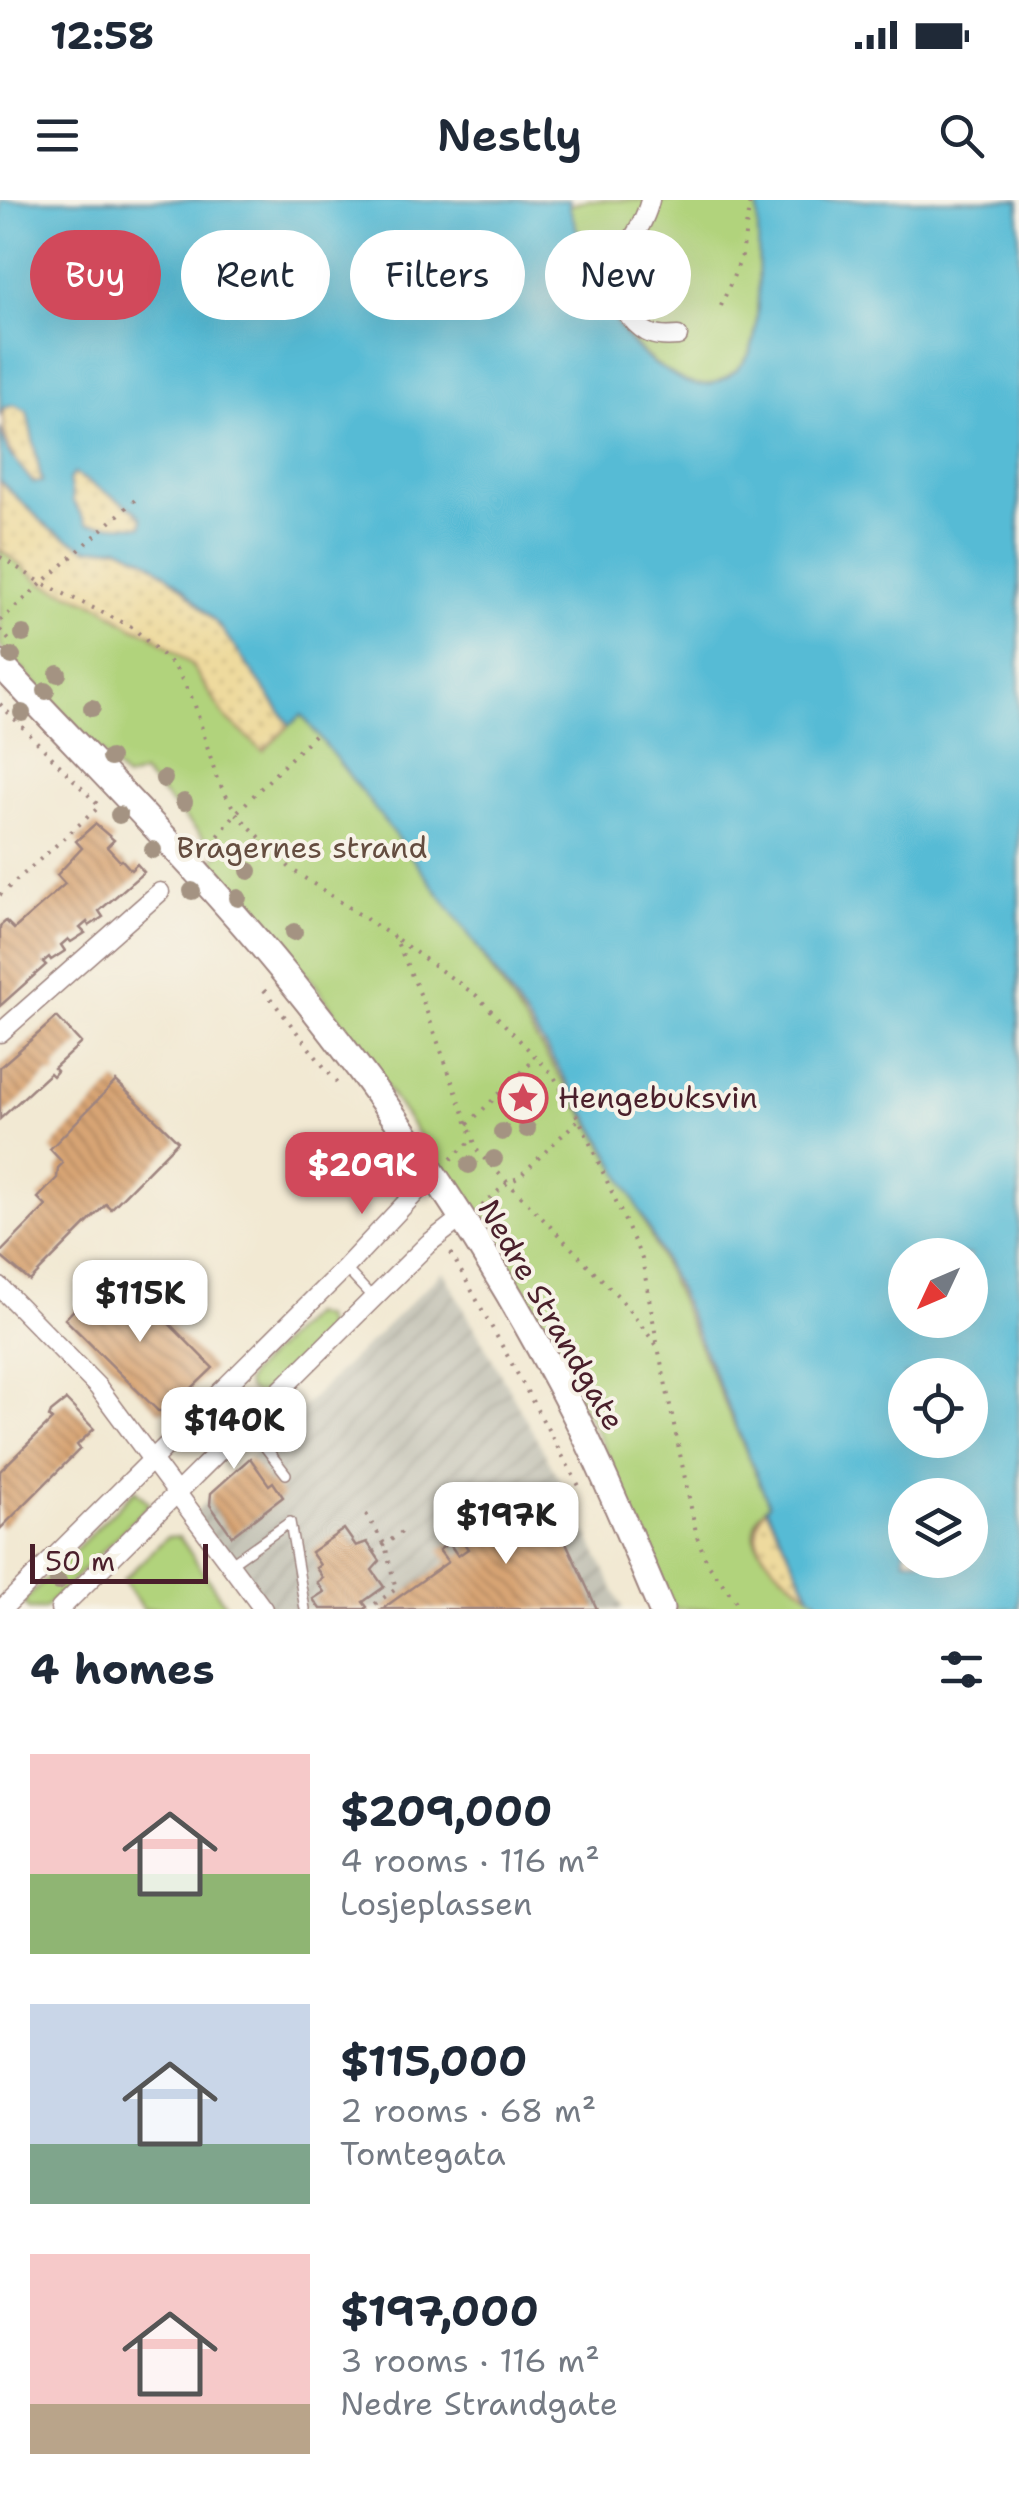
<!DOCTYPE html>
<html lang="en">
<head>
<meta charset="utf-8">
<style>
  :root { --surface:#fff; --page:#f6f6f7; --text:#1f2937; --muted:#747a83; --accent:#d1495b }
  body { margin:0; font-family:"Shantell Sans",sans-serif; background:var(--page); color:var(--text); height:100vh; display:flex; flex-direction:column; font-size:38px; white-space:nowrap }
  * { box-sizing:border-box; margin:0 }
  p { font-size:32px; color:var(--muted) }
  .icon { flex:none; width:55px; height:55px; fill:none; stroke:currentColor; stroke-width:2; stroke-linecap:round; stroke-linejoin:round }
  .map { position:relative; height:1409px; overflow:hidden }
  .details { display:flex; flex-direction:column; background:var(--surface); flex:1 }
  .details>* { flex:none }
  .hud { position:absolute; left:30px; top:30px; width:960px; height:90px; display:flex; gap:20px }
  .needle { width:65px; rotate:226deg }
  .tools { position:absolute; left:888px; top:1038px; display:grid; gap:20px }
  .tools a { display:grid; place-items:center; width:100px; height:100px; border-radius:50%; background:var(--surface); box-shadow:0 10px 40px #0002; font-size:50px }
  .scale { position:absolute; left:30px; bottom:25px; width:178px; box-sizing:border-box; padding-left:10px; border:5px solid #4a1f2b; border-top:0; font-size:28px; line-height:35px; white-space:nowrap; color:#4a1f2b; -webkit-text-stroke:8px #f7f3e8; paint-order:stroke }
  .price { position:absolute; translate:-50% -85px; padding:0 22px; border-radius:20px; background:#fff; color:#222; font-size:32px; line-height:65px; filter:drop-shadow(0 2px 5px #0008) }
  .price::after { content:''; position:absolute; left:50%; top:60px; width:30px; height:22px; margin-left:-15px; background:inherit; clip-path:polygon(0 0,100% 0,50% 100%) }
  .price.selected { background:var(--accent); color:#fff }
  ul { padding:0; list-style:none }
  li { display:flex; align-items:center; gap:30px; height:250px; padding:0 30px }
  li span { display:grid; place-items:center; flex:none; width:280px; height:200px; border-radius:0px; color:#555 }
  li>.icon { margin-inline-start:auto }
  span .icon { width:120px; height:120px; fill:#fffc; stroke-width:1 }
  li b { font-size:42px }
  h2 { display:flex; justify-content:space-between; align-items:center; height:120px; padding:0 30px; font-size:42px }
  .tag { padding:0 35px; border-radius:45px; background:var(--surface); box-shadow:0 10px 40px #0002; font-size:35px; line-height:90px }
  .tag.selected { background:var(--accent); color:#fff }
  .status { display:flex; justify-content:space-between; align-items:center; height:70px; padding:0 50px; background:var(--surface); direction:ltr }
  .status svg { height:28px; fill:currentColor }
  header { display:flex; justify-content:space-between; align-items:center; height:130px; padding:0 30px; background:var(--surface); font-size:45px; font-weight:600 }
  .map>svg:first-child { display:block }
</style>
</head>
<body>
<div class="status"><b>12:58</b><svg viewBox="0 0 49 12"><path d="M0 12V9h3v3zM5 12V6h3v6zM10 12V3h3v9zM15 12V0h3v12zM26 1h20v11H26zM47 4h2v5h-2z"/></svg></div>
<header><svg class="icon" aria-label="menu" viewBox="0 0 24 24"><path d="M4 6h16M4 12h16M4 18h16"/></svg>Nestly<svg class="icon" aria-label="search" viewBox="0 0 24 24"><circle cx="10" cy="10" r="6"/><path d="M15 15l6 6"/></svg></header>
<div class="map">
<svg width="1019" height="1409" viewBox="0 0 1019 1409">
  <defs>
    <pattern id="industrial-furrows" width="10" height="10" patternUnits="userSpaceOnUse" patternTransform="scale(2.5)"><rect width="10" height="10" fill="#c6c5b8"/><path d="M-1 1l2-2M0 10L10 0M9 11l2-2" fill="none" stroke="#aca99e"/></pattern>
    <pattern id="sand-dots" width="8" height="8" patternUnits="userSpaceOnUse" patternTransform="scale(2.5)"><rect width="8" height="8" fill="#eeda9e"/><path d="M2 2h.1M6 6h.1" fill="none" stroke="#cebb88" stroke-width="1.8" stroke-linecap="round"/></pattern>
    <pattern id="building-back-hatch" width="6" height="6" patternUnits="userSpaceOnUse" patternTransform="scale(2.5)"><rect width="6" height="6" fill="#d8a575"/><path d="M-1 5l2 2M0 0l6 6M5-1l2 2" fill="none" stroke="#b18660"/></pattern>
  </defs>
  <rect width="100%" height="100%" fill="#f7f3e8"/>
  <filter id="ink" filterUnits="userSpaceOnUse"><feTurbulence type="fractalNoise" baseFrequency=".01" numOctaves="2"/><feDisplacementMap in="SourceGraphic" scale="20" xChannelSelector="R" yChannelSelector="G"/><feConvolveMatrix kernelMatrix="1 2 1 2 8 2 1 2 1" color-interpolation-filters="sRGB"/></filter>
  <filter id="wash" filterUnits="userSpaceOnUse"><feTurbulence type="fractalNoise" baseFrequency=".0048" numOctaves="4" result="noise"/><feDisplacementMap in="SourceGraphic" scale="40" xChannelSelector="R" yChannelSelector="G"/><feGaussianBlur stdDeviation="2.25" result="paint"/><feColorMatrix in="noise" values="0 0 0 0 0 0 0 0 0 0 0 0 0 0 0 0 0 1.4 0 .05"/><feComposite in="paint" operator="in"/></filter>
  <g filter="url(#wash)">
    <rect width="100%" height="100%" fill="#f2e9d3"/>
    <polygon fill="url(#industrial-furrows)" points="443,1071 572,1302 623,1409 263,1409 194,1313"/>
    <g fill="#b1d37b" stroke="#7e7953" stroke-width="2.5">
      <path d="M587 0H758C757 35 763 124 750 152 742 169 721 185 702 185 690 185 685 182 674 176 608 138 592 74 568 6Z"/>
      <path d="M0 349 42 383 99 405 132 427 151 434 191 464 211 496 263 550 301 514 444 696 595 931 634 998 769 1304C719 1350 809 1378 821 1409H674L596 1230 430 951 314 783 207 666 219 654 142 573 126 579 0 446Z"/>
      <polygon points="311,1114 324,1118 327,1131 265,1192 257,1194 249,1190 246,1183 250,1174"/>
      <polygon points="135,1290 150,1304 44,1409 29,1409 23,1402"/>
      <polygon points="179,1336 228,1409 143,1409 123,1380 167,1337"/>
    </g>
    <g fill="url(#sand-dots)" stroke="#9c7c64" stroke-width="2.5">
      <path d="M14 205 27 210 42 282 37 285C16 268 0 237 3 208Z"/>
      <polygon points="73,273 135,310 142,318 142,327 87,324 73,302 69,280"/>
      <polygon points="0,281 50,329 86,348 120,347 149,361 182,387 221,428 290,525 263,551 225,517 191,464 151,434 132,427 99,405 42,383 0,349"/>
      <path d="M766 1307 810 1395C782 1373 737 1346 766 1307Z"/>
    </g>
    <path fill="#57bbd5" stroke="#506d80" stroke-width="2.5" fill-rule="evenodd" d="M0 0H570L569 6C590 65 607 141 668 172 680 179 688 185 702 185 721 185 742 169 750 152 763 124 757 35 758 0H1019V1409H821L817 1399 810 1395 766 1307 769 1304C725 1202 685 1096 633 998 543 824 422 668 302 515L290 525 221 428 182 387 149 361 120 347 88 349 50 329 0 281V228L7 250 33 283 42 282 27 211 14 205 3 208 0 216ZM74 273 135 310 142 318V326L87 324 73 302 69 280ZM905 1055H970V1120H905ZM905 1175H970V1240H905ZM905 1295H970V1360H905Z"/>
    <g id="blocks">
      <g fill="url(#building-back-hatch)">
        <polygon points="95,624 114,640 107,647 120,661 122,660 131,670 137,664 144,672 99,711 103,717 89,726 87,722 80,728 85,733 71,742 68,739 61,745 65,751 51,760 49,757 43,762 46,765 0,806 0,726 6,721 14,729 65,684 57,675 82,648 76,641"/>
        <polygon points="57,817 81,843 54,868 57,871 53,876 50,873 0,919 0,867"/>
        <polygon points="116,881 178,941 111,1009 106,1004 30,1081 0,1056 1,1052 46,1006 38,998 57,978 58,968 63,963 50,949"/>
        <polygon points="104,1079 122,1097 133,1087 213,1168 168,1211 158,1211 65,1119"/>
        <polygon points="66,1200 94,1229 77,1245 80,1249 0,1329 0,1271 52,1220 49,1217 51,1212"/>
        <polygon points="250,1258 269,1285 273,1282 283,1297 232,1336 210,1305 211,1293"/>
        <polygon points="522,1294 530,1305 544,1295 597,1409 382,1409 448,1362 439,1350 449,1343 458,1356 468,1349 460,1337"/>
        <polygon points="344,1329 356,1346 367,1342 380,1361 372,1370 384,1387 363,1402 367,1407 365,1409 320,1409 313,1399 324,1392 317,1382 323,1378 316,1368 320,1365 311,1352"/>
      </g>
    </g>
  </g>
  <g filter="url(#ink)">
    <use href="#blocks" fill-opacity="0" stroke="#9e847f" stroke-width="2.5"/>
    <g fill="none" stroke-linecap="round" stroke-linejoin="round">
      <g stroke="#9e847f" stroke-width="12">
        <g id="lane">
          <polyline points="345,1068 374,1099"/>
          <polyline points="217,1195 248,1225 286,1274"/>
          <polyline points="230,1364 290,1322 305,1409"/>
        </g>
      </g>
      <g stroke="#9e847f" stroke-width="21">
        <g id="street">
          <path d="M650 0C641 43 593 71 630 117 645 135 655 138 678 136"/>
          <polyline points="0,833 160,692"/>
          <polyline points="0,1087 98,1187 263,1409"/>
          <polyline points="2,1409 345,1068 432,975"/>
          <polyline points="60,1409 429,1043 460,1019"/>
        </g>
      </g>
      <g stroke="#9e847f" stroke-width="29">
        <path id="secondary" d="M0 464C104 575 213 682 307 801 408 928 501 1070 575 1215 607 1278 633 1344 661 1409"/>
      </g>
      <g stroke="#9e847f" stroke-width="4" stroke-dasharray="2.5 8" stroke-linecap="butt">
        <polyline points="721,106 742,56 750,0"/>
        <polyline points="0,357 42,383 132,427 175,467 194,502 217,579 236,613 291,669 395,738 421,796 478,952 618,1096 658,1147 697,1337 707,1362 741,1409"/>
        <polyline points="0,421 136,299"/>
        <polyline points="0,430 10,441"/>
        <polyline points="0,504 101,608"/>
        <polyline points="212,644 236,613 316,533"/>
        <polyline points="0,695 99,607"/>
        <polyline points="398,740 477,796 553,875 579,919 642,1059 657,1142"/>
        <polyline points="264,790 338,885"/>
        <polyline points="468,924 536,858"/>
        <polyline points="451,959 473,939"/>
        <polyline points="482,1006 507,983 518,978 579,919"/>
        <polyline points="451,1053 579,1286"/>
        <polyline points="366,1314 385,1345 396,1389 368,1409"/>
        <polyline points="374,1352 402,1332"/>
      </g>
      <use href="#lane" stroke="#fff" stroke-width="9"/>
      <use href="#street" stroke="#fff" stroke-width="18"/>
      <use href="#secondary" stroke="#fff" stroke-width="25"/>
    </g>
    <g fill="#a49382">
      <circle cx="23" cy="434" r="9"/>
      <circle cx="12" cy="456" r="9"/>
      <circle cx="58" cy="474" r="9"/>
      <circle cx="46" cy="491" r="9"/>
      <circle cx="92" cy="508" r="9"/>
      <circle cx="22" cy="513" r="9"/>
      <circle cx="110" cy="558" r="9"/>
      <circle cx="164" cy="579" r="9"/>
      <circle cx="184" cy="602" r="9"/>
      <circle cx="119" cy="615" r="9"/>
      <circle cx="153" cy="650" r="9"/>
      <circle cx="249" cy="671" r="9"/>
      <circle cx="192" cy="691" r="9"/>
      <circle cx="238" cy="698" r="9"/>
      <circle cx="294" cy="732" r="9"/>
      <circle cx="534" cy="905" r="9"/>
      <circle cx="527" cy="929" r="9"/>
      <circle cx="502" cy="932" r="9"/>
      <circle cx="494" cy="959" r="9"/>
      <circle cx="469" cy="965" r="9"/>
      <circle cx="58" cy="1382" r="9"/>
    </g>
  </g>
  <defs>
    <g id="sight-ring" transform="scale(2.5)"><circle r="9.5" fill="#f7f3e8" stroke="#d1495b" stroke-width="1.5"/><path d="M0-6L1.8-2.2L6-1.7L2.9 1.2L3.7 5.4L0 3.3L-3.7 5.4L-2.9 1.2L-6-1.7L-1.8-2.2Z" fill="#d1495b"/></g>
  </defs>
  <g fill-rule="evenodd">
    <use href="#sight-ring" x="523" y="898"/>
  </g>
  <g text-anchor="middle" stroke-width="8" stroke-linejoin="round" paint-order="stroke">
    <g font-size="30" fill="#644c3f" stroke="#f7f3e8">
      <text x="302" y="658">Bragernes strand</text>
    </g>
    <g font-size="30" fill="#4a1f2b" stroke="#f7f3e8" text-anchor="start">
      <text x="558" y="908">Hengebuksvin</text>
    </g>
    <g font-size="30" fill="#4a1f2b" stroke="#f7f3e8">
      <text transform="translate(551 1115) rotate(60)" y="10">Nedre Strandgate</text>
    </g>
  </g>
</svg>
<div class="tools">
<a><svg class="needle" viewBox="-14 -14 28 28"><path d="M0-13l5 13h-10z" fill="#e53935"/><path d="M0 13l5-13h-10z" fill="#747a83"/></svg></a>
<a><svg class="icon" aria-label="locate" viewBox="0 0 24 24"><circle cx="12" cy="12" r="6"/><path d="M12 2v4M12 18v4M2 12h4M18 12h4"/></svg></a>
<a><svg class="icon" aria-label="layers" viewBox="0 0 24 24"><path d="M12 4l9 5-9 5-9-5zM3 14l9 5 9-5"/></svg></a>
</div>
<div class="scale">50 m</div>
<b class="price selected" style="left:362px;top:1017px">$209K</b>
<b class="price" style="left:140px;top:1145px">$115K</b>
<b class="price" style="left:234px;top:1272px">$140K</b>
<b class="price" style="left:506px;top:1367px">$197K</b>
<div class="hud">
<a class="tag selected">Buy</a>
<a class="tag">Rent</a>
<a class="tag">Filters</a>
<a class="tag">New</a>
</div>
</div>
<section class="details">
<h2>4 homes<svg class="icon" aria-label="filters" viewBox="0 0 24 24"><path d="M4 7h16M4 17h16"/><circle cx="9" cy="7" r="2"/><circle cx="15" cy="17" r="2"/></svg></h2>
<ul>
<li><span style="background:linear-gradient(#f6c9c9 60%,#8fb573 0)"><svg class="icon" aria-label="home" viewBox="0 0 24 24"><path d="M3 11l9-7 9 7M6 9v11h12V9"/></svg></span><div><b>$209,000</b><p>4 rooms · 116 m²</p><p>Losjeplassen</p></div></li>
<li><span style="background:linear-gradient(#c9d6e8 70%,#7fa58c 0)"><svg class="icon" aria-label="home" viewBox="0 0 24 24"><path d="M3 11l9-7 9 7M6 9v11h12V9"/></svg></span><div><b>$115,000</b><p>2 rooms · 68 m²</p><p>Tomtegata</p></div></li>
<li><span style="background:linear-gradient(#f6c9c9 75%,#b9a48a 0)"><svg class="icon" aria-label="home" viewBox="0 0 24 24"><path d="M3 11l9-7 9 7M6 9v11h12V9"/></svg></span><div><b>$197,000</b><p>3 rooms · 116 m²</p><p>Nedre Strandgate</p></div></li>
</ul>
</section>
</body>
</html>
